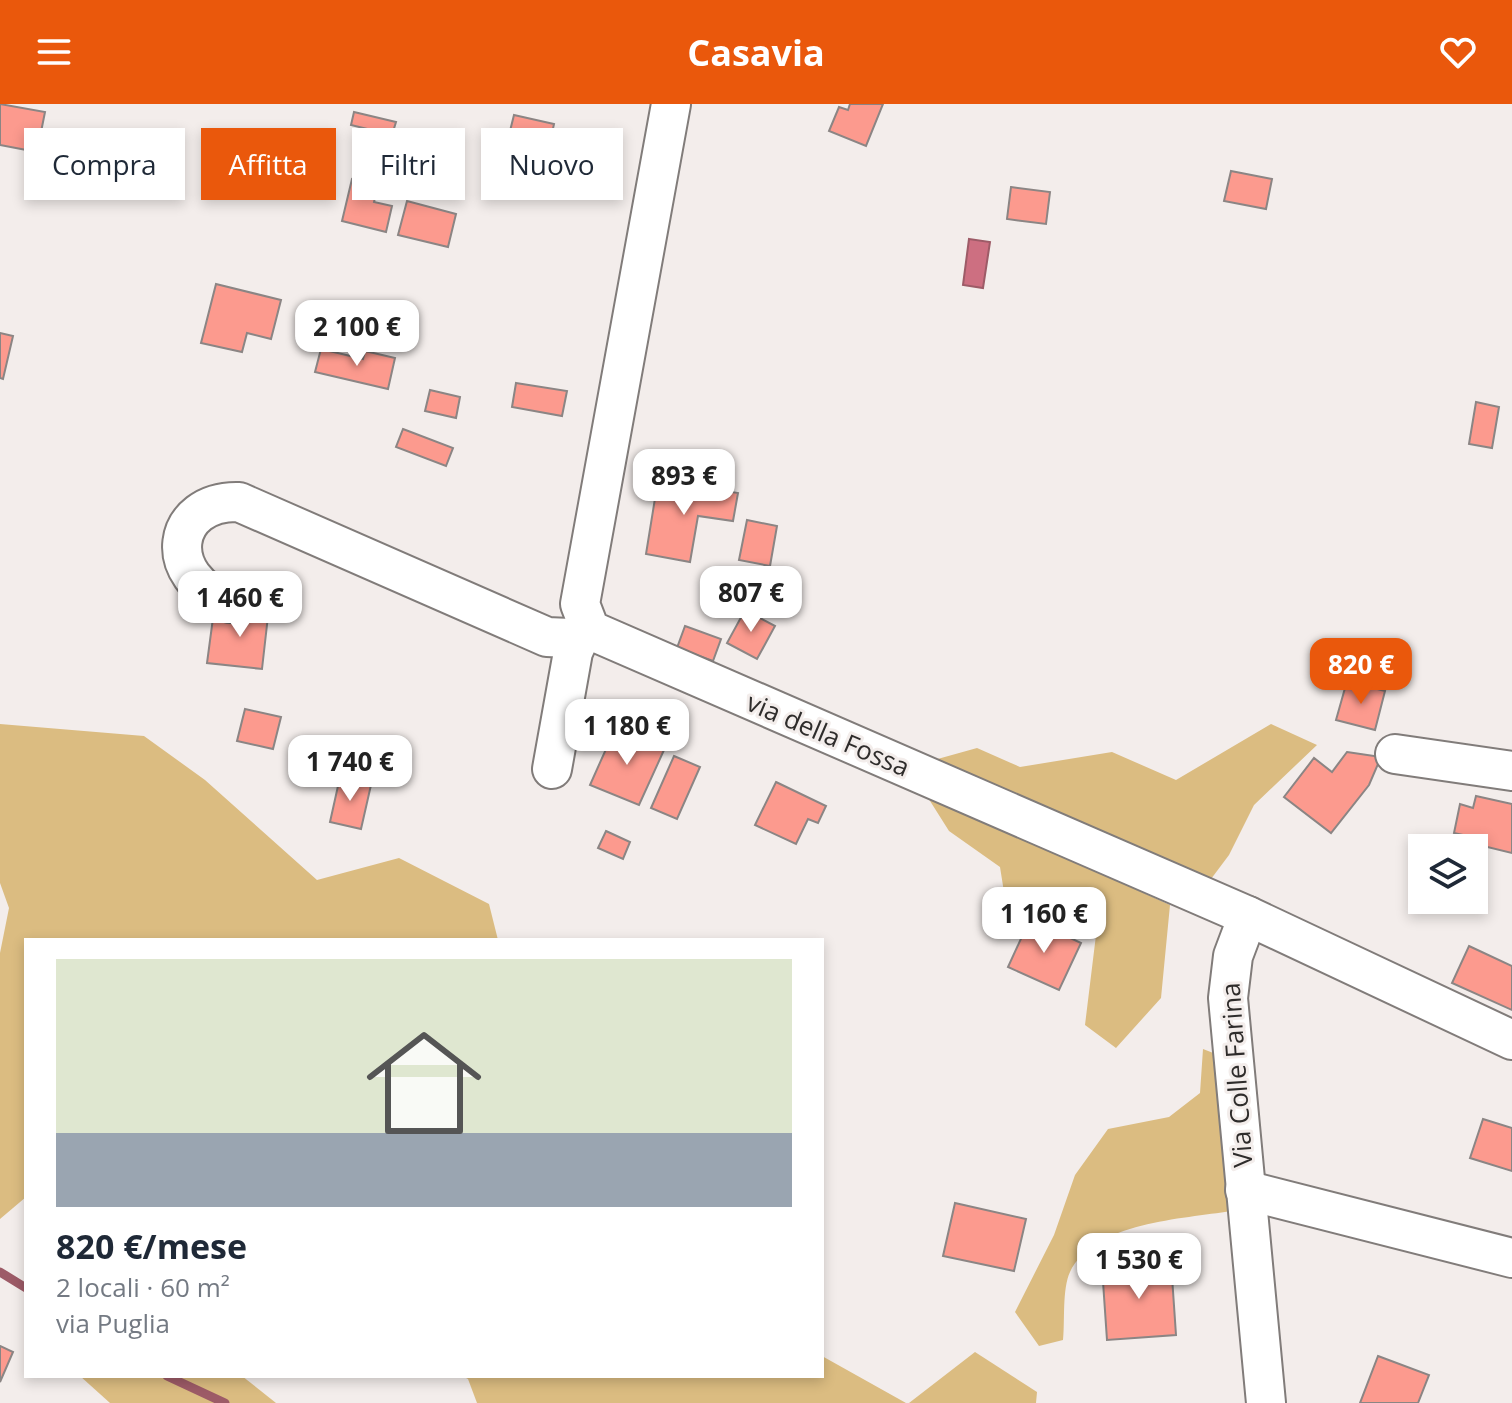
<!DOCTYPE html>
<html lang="it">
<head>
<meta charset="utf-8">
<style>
  :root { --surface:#fff; --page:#f6f6f7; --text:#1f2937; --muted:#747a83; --line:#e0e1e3; --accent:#ea580c }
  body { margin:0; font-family:"Open Sans",sans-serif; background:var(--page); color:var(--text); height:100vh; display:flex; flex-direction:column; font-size:30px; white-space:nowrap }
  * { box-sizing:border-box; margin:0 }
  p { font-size:26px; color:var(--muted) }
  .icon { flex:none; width:44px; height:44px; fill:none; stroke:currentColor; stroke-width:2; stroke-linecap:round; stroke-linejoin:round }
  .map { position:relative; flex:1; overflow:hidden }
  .panel { position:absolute; left:24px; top:834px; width:800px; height:440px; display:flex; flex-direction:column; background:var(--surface); border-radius:0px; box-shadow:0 4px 12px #0003 }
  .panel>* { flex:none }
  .hud { position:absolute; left:24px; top:24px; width:800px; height:72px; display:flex; gap:16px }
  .fabs { position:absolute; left:1408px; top:730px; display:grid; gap:16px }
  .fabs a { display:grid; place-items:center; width:80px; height:80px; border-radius:0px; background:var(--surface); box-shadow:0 4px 12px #0003; font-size:40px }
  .price { position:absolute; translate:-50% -68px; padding:0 18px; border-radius:16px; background:#fff; color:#222; font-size:26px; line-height:52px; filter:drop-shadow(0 2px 4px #0008) }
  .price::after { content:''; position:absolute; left:50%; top:48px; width:24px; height:18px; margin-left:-12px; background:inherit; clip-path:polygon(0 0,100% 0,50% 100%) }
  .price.selected { background:var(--accent); color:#fff }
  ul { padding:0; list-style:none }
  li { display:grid; align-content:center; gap:16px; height:424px; padding:0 32px }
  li+li { border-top:2px solid var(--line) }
  li span { display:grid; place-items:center; height:248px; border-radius:0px; color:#555 }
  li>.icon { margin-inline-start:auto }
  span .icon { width:144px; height:144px; fill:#fffc; stroke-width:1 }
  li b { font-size:34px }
  .tag { padding:0 28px; border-radius:0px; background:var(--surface); box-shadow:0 4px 12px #0003; font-size:28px; line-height:72px }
  .tag.selected { background:var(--accent); color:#fff }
  header { display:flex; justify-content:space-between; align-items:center; height:104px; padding:0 32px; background:var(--accent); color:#fff; font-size:36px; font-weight:700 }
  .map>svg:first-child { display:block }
</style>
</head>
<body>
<header><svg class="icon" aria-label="menu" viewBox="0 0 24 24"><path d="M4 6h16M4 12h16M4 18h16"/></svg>Casavia<svg class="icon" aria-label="heart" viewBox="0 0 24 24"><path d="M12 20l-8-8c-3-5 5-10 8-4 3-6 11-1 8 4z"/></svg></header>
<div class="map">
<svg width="1512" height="1299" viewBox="0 0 1512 1299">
  <rect width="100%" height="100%" fill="#f3edeb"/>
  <g fill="#dbbc81">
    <polygon points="0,620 144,632 205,676 317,776 399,754 489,800 498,836 26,836 26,1093 0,1115 0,849 9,804 0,779"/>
    <polygon points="1271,620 1317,641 1254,701 1229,751 1205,783 934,656 977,644 1020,663 1112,648 1176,676"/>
    <polygon points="925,689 1170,801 1161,894 1116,944 1085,921 1096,831 1058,805 1007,807 1000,763 949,727"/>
    <path d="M1203 945 1221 952 1231 1107C1183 1115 1094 1118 1070 1168 1062 1185 1065 1217 1063 1236L1039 1242 1015 1208 1054 1131 1075 1071 1108 1025 1169 1013 1200 989Z"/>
    <polygon points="975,1248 1037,1288 1036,1299 909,1299"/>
    <polygon points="822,1252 906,1299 477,1299 468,1275 462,1272 822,1272"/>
    <polygon points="80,1272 242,1272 276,1299 110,1299"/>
  </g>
  <polygon fill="#cd6f81" stroke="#9d5b67" stroke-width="2" points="969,135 990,138 983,184 963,181"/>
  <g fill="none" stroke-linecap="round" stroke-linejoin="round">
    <g stroke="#9d5b67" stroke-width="9">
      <polyline points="0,1168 26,1184"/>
      <polyline points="167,1272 225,1299"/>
    </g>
  </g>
  <g fill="#fc9a8e" stroke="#8b8584" stroke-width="2">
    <polygon points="0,0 45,8 37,48 0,41"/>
    <polygon points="850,0 883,0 866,42 829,27 839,3 848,6"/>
    <polygon points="354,8 396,18 392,31 351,21"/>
    <polygon points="514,11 554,20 541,80 486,68 495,28 509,31"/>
    <polygon points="1231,67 1272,75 1266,105 1224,97"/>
    <polygon points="352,75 378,81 374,98 392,102 386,128 342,117"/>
    <polygon points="1011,83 1050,88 1046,120 1007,115"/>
    <polygon points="407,97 456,110 448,143 398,131"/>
    <polygon points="216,180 281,196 271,235 247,229 242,248 201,239"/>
    <polygon points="0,229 13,232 3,275 0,274"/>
    <polygon points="321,245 363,255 365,247 395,254 388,285 315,268"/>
    <polygon points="516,279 567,287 562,312 512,303"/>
    <polygon points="430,286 460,293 456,314 425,307"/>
    <polygon points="1476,298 1499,303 1492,344 1469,340"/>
    <polygon points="403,325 453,344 446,362 396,343"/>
    <polygon points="658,376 738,389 733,417 698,412 690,458 646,450"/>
    <polygon points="747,416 777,422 770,462 739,456"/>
    <polygon points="244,500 269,503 262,565 207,559 213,514 241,518"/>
    <polygon points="745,506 775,522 757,555 727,539"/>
    <polygon points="685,522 721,535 713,557 677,544"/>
    <polygon points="1347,577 1385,587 1375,626 1336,616"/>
    <polygon points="245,605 281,613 273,645 237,637"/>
    <polygon points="615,625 664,646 639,701 590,681"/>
    <polygon points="1347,648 1381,653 1369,681 1331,729 1284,693 1314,654 1332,668"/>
    <polygon points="674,652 700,663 677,715 651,704"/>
    <polygon points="340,673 371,681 361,725 330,718"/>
    <polygon points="776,678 826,702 818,719 808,715 796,740 755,721"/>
    <polygon points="1476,692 1512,700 1512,749 1471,739 1472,733 1454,729 1460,700 1473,704"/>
    <polygon points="606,727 630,738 623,755 598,744"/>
    <polygon points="1030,815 1081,839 1059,886 1008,863"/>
    <polygon points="1469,842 1512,862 1512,906 1452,879"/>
    <polygon points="1483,1015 1512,1024 1512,1067 1470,1054"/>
    <polygon points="955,1099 1026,1115 1014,1167 943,1152"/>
    <polygon points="1171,1158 1176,1231 1107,1236 1102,1163"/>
    <polygon points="0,1242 13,1248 0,1278"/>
    <polygon points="1378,1252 1429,1271 1418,1299 1360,1299"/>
  </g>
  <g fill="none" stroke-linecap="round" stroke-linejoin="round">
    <g stroke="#817c7a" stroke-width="42">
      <g id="minor">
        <polyline points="671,0 580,500 590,526 1248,812 1512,936"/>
        <path d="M230 499C159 473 171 396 239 398L547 533 570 534 589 524"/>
        <polyline points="1395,650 1512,667"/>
        <polyline points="552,665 573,548 582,528"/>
        <polyline points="1248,812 1233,852 1228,894 1266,1299"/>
        <polyline points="1245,1086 1512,1154"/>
      </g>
    </g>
    <use href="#minor" stroke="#fff" stroke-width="38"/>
  </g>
  <g text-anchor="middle" stroke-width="6" stroke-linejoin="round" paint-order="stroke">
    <g font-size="26" fill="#2e2c2b" stroke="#f3edeb">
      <text transform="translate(828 631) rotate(23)" y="9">via della Fossa</text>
      <text transform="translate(1237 971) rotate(-94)" y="9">Via Colle Farina</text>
    </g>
  </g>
</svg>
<div class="fabs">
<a><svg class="icon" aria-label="layers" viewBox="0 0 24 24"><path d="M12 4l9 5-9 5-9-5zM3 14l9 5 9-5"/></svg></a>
</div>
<b class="price" style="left:357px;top:264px">2 100 €</b>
<b class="price" style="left:684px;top:413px">893 €</b>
<b class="price" style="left:751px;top:530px">807 €</b>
<b class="price" style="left:240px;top:535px">1 460 €</b>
<b class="price selected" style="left:1361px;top:602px">820 €</b>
<b class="price" style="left:627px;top:663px">1 180 €</b>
<b class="price" style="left:350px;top:699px">1 740 €</b>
<b class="price" style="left:1044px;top:851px">1 160 €</b>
<b class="price" style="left:1139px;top:1197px">1 530 €</b>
<div class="hud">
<a class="tag">Compra</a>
<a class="tag selected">Affitta</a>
<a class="tag">Filtri</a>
<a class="tag">Nuovo</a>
</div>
<section class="panel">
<ul>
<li><span style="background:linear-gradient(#dfe7d0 70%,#9aa5b1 0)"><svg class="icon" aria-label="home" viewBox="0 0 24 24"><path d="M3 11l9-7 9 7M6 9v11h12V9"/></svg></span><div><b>820 €/mese</b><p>2 locali · 60 m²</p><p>via Puglia</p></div></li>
</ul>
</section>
</div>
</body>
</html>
